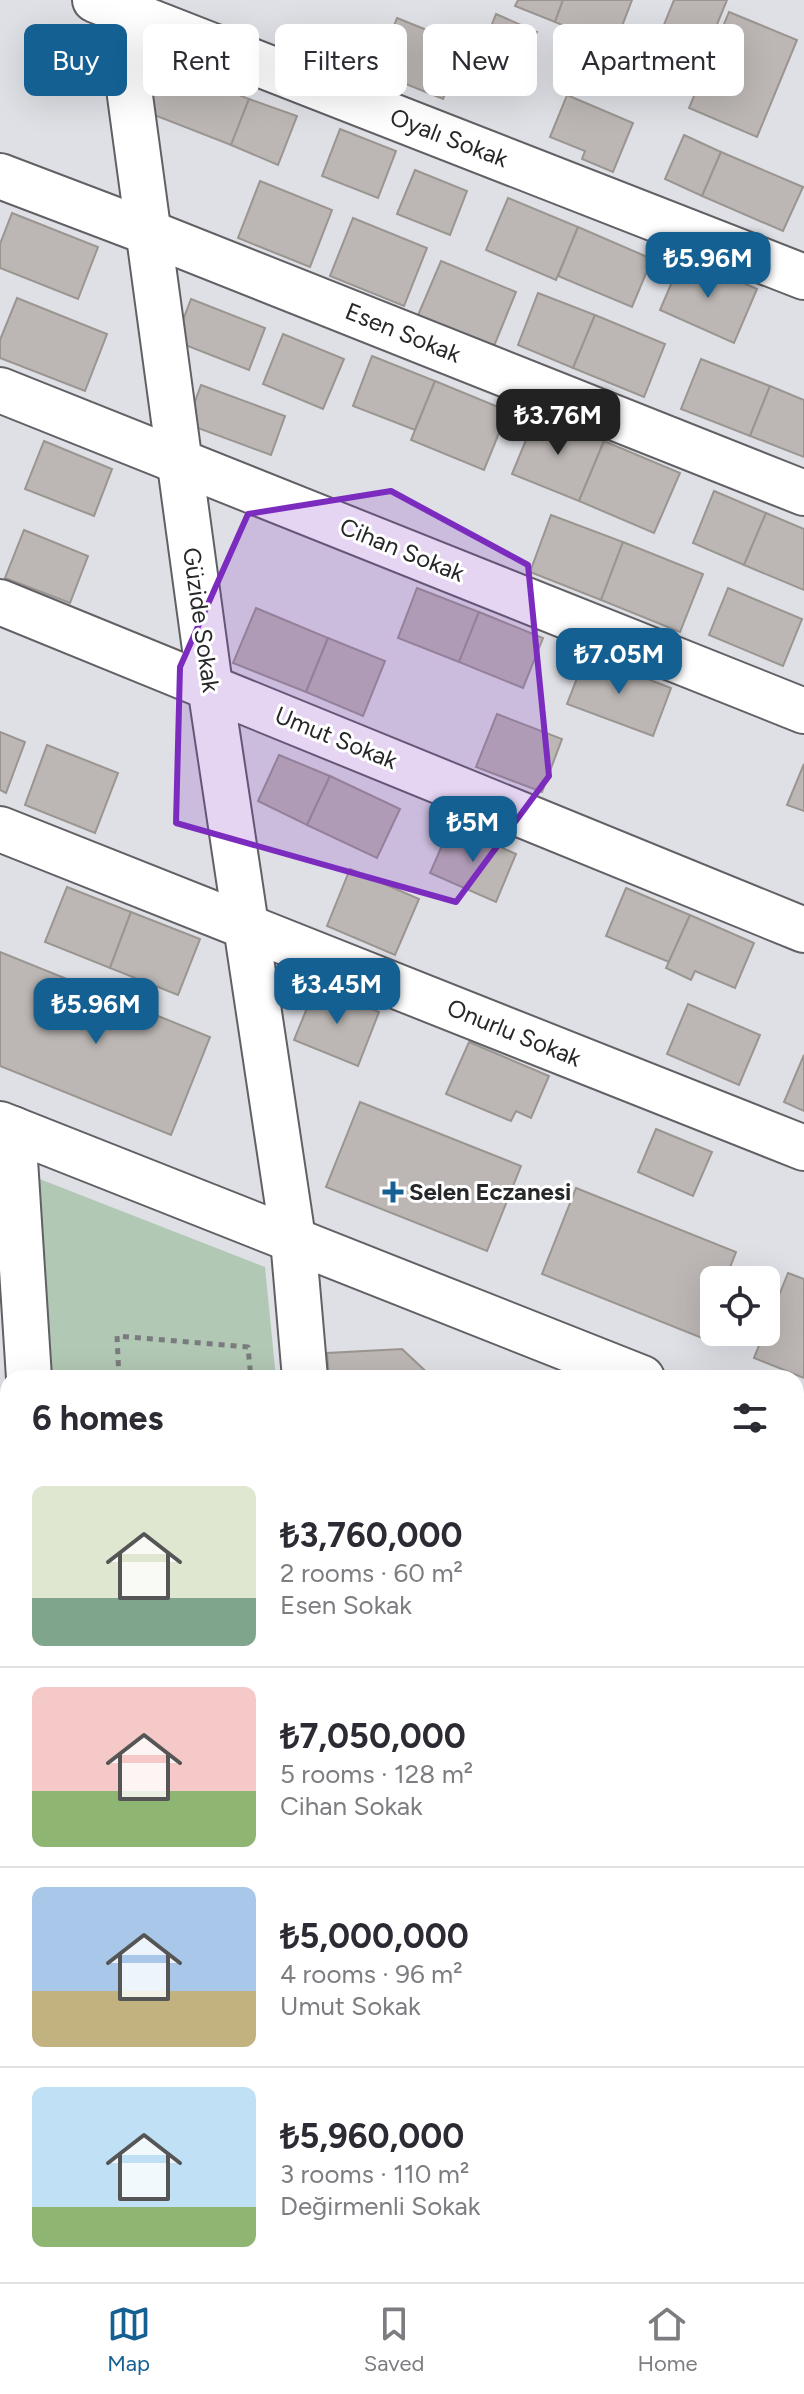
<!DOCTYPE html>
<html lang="en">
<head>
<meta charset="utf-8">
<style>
  :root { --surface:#fff; --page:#f2f2f3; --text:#2b2b33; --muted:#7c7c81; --line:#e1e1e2; --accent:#146093 }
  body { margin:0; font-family:Figtree,sans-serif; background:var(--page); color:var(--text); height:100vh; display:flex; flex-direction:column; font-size:30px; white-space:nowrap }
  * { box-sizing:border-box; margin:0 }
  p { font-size:26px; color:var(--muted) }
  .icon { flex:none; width:44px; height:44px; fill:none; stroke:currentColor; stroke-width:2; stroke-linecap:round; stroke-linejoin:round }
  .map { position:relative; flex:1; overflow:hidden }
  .drawer { position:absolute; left:0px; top:1370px; width:804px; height:912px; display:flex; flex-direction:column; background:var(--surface); border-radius:24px 24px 0 0; box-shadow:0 8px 32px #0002 }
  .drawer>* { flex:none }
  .hud { position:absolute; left:24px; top:24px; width:756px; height:72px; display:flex; gap:16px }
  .buttons { position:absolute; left:700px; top:1266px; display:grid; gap:16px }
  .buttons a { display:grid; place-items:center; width:80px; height:80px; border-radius:12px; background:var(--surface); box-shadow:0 8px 32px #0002; font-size:40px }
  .price { position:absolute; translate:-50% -68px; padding:0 18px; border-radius:16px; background:var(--accent); color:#fff; font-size:26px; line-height:52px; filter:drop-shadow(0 2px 4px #0008) }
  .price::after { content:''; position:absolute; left:50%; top:48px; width:24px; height:18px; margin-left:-12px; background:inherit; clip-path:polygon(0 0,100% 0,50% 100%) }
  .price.active { background:#222; color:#fff }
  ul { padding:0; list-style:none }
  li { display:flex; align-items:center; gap:24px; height:200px; padding:0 32px }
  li+li { border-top:2px solid var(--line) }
  li span { display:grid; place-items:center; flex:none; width:224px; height:160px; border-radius:12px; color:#555 }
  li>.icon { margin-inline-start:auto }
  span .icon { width:96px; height:96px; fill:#fffc; stroke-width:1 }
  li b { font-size:34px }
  h2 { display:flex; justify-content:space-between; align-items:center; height:96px; padding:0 32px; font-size:34px }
  .pill { padding:0 28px; border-radius:12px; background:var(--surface); box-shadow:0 8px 32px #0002; font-size:28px; line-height:72px }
  .pill.active { background:var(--accent); color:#fff }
  .tabs { display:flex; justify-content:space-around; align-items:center; height:112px; border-top:2px solid var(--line); background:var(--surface); font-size:22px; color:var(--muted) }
  .tabs a { display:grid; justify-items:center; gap:4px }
  .tabs .active { color:var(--accent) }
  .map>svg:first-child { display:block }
</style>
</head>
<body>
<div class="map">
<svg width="804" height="2282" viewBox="0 0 804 2282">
  <rect width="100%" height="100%" fill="#dfe0e5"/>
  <g fill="#b1c8b4">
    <polygon points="37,1178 265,1267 276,1378 48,1378"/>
    <rect x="796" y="2192" width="8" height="63"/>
    <polygon points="0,2199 6,2282 0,2282"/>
    <rect x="204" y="2274" width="351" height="8"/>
  </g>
  <rect fill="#799fad" x="796" y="1632" width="8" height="56"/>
  <g fill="#bcb7b4" stroke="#9a9591" stroke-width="2">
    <polygon points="518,0 563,0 555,22 515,6"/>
    <polygon points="563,0 632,0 614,47 555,22"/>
    <polygon points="674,0 727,0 700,66 655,47"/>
    <polygon points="729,12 797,40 757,137 689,108"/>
    <polygon points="496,14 537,32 525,59 485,42"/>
    <polygon points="397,18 464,45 443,99 376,72"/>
    <polygon points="163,64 249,99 231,145 144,111"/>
    <polygon points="567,95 633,123 613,172 582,159 585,151 550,137"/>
    <polygon points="249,99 297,116 278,165 231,145"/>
    <polygon points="340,129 396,151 378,198 322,176"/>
    <polygon points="684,135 721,152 702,196 665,179"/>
    <polygon points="721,152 803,187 783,231 702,196"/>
    <polygon points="415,170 467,191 450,235 397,214"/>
    <polygon points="260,181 332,210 310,267 238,238"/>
    <polygon points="508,198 578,227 556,280 486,250"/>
    <polygon points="12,213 98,247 78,299 0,268 0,244"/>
    <polygon points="353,218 427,248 404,306 330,276"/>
    <polygon points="578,227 652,259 632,307 558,276"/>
    <polygon points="683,256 757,289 734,343 660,310"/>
    <polygon points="441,261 516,292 492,351 416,320"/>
    <polygon points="538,293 595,315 573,368 518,345"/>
    <polygon points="17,298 107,334 85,391 0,358 0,340"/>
    <polygon points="191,299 265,328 249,370 175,341"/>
    <polygon points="595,315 665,344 644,397 573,368"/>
    <polygon points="283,334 344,359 323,409 263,384"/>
    <polygon points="372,356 435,381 415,430 353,406"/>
    <polygon points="701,359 770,386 750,436 681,409"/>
    <polygon points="435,381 508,411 484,470 411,440"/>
    <polygon points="201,385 285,416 271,455 187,424"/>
    <polygon points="770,386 804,400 804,457 750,436"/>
    <polygon points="537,413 604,441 579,501 512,474"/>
    <polygon points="44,441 112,469 94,516 25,489"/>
    <polygon points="604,441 680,473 654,533 579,501"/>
    <polygon points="714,491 766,513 744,565 693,543"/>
    <polygon points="766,513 804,529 804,590 744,565"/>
    <polygon points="551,515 623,542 601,600 530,572"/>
    <polygon points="24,530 88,556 70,603 5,578"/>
    <polygon points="623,542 703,574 680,632 601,600"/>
    <polygon points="417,588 479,612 459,662 398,638"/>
    <polygon points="728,588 802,619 783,666 709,635"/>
    <polygon points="256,608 328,638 306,692 233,663"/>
    <polygon points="479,612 543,638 523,688 459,662"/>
    <polygon points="328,638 385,661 363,716 306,692"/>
    <polygon points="586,655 671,688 653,736 567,704"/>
    <polygon points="497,714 562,739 542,792 476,767"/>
    <polygon points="0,732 25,742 6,793 0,790"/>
    <polygon points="47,745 118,773 95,833 25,805"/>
    <polygon points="279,755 330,776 307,825 258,801"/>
    <polygon points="804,764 804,811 787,805"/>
    <polygon points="330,776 400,809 377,858 307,825"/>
    <polygon points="451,825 516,854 496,902 430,873"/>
    <polygon points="350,869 419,899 395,955 327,926"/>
    <polygon points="67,887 131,912 110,968 45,942"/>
    <polygon points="626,888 690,915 669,962 606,936"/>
    <polygon points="131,912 200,939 178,995 110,968"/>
    <polygon points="690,915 754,943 735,988 695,971 691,980 666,968"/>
    <polygon points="0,952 210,1037 171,1135 0,1066"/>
    <polygon points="316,986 379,1012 358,1066 294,1040"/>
    <polygon points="688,1004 760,1035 739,1085 667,1054"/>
    <polygon points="469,1042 549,1076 531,1118 516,1111 511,1121 446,1094"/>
    <polygon points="804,1055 804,1111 784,1102"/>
    <polygon points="360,1102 521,1166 487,1251 326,1187"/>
    <polygon points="656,1129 712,1152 693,1196 638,1172"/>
    <polygon points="576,1188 736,1252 725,1280 714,1280 714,1308 702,1338 542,1274"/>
    <polygon points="788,1273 804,1279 804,1378 754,1358"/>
    <polygon points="402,1349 433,1378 329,1378 327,1353"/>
    <rect x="0" y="1694" width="8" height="118"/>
    <rect x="796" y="1971" width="8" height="221"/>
    <polygon points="796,2255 804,2255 804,2282 762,2282 763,2274 796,2274"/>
    <rect x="126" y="2274" width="78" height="8"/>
    <rect x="555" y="2274" width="78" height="8"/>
  </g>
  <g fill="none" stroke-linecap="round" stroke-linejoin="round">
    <g stroke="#606065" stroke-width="48">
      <g id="minor">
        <polyline points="95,0 804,277"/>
        <polyline points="117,0 210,686 293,1239 305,1378"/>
        <polyline points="0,176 150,233 804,493"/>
        <polyline points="0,390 804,711"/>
        <polyline points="0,602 804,930"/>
        <polyline points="0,829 804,1148"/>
        <polyline points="0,1124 642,1378"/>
        <polyline points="13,1129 29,1378"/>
        <polyline points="0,1424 8,1424"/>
        <polyline points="796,1439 804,1442"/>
        <polyline points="796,1889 804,1889"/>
        <polyline points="0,1894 8,1894"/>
      </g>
    </g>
    <g stroke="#7a7b7e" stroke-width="5" stroke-dasharray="6 6" stroke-linecap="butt">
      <polyline points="119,1378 117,1336 248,1347 251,1378"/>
      <polyline points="796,2227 804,2227"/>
      <polyline points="246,2282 247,2274"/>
      <polyline points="511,2282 512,2274"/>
    </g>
    <use href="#minor" stroke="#fff" stroke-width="44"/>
  </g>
  <path fill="#7b2cbf" fill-opacity="0.2" stroke="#7b2cbf" stroke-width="6" stroke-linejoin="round" d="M391 491 528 565 549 776 456 902 176 823 180 667 248 514Z"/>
  <path fill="#146093" stroke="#fff" stroke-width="3" d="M389 1180h8v8h8v8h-8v8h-8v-8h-8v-8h8z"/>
  <g text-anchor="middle" stroke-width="6" stroke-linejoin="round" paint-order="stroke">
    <g font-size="24" fill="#262729" stroke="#fff">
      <text transform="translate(449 138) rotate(21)" y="8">Oyalı Sokak</text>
      <text transform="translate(403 333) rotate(22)" y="8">Esen Sokak</text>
      <text transform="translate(402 550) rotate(22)" y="8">Cihan Sokak</text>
      <text transform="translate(201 620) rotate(82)" y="8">Güzide Sokak</text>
      <text transform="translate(336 738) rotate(22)" y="8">Umut Sokak</text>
      <text transform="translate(514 1033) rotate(22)" y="8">Onurlu Sokak</text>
    </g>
    <g font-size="24" font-weight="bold" fill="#262729" stroke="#fff" text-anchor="start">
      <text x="409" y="1200">Selen Eczanesi</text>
    </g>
  </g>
</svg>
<div class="buttons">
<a><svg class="icon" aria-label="locate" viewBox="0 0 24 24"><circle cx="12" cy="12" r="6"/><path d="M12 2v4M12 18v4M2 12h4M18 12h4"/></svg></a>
</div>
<b class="price" style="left:708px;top:300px">₺5.96M</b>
<b class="price active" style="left:558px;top:457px">₺3.76M</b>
<b class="price" style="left:619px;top:696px">₺7.05M</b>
<b class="price" style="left:473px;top:864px">₺5M</b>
<b class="price" style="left:337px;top:1026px">₺3.45M</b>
<b class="price" style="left:96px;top:1046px">₺5.96M</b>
<div class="hud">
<a class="pill active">Buy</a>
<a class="pill">Rent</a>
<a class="pill">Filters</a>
<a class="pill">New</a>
<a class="pill">Apartment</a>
</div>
<section class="drawer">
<h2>6 homes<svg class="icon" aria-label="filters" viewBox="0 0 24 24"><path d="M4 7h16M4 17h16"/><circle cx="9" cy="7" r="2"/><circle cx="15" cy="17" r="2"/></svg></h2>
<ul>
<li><span style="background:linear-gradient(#dfe7d0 70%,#7fa58c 0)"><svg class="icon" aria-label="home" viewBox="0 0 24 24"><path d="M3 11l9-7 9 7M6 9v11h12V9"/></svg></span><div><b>₺3,760,000</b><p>2 rooms · 60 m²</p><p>Esen Sokak</p></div></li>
<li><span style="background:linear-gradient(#f6c9c9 65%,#8fb573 0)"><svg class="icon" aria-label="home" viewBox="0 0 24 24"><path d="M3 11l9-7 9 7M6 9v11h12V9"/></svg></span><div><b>₺7,050,000</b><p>5 rooms · 128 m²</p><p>Cihan Sokak</p></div></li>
<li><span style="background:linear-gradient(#a9c7e8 65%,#c2b280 0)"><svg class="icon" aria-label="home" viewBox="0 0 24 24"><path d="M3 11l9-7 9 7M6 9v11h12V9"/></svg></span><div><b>₺5,000,000</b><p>4 rooms · 96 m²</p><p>Umut Sokak</p></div></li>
<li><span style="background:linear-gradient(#bfe0f5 75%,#8fb573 0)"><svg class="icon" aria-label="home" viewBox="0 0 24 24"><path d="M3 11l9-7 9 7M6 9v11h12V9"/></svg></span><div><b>₺5,960,000</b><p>3 rooms · 110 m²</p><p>Değirmenli Sokak</p></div></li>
</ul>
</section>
</div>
<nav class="tabs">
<a class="active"><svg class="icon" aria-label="map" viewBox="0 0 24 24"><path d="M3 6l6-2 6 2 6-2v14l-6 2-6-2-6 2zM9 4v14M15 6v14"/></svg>Map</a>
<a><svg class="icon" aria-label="saved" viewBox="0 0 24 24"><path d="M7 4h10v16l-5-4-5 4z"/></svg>Saved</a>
<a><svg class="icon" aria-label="home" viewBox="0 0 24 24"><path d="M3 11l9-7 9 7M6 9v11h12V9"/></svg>Home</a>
</nav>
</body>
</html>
